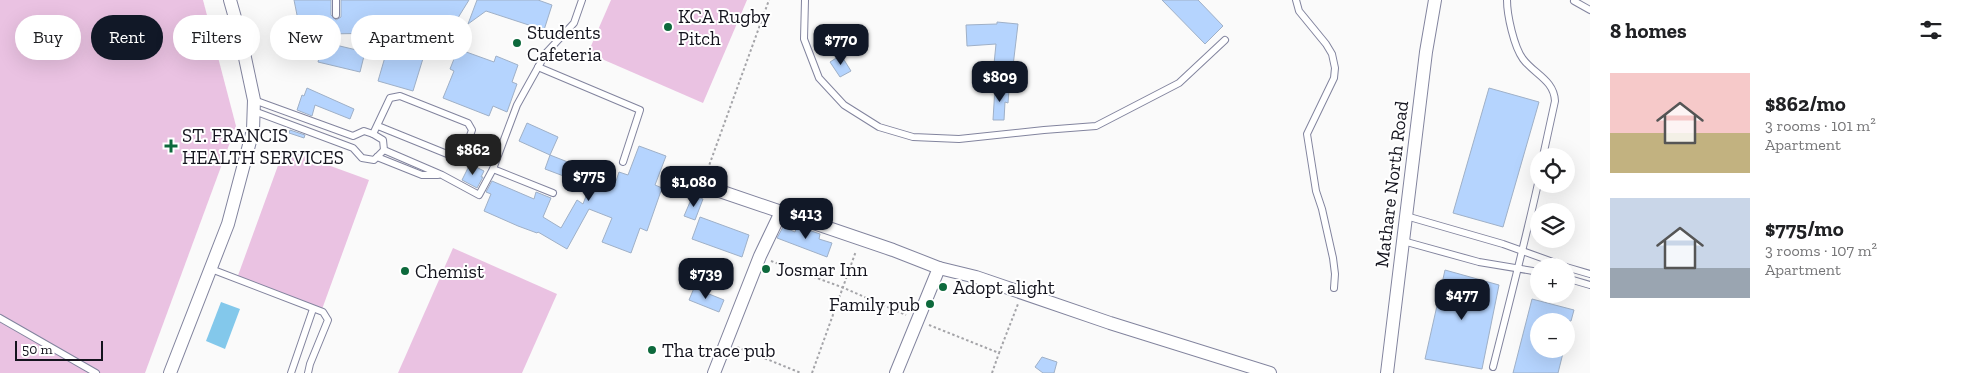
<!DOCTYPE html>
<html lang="en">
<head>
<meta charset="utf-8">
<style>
  :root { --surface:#fff; --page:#f2f2f2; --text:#202124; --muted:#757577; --accent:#111827 }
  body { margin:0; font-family:"Zilla Slab",serif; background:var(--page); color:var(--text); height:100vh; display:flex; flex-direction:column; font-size:19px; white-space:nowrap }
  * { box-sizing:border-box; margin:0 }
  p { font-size:16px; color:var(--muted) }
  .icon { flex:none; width:28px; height:28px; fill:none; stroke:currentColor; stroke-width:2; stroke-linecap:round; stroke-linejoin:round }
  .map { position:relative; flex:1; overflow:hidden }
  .panel { display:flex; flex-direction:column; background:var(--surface); width:375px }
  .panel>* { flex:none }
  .top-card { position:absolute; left:15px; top:15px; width:475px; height:45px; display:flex; gap:10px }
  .buttons { position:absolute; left:1530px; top:148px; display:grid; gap:10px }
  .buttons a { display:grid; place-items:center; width:45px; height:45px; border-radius:50%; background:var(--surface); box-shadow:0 5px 20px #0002; font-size:25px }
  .scale { position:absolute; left:15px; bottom:12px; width:88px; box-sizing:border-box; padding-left:5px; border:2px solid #14141e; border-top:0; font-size:14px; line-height:18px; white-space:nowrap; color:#14141e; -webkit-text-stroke:4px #fff; paint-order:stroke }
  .price { position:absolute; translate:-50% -42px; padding:0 11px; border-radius:10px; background:var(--accent); color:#fff; font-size:16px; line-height:32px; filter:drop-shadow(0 1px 2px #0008) }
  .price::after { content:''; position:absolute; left:50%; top:30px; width:15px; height:11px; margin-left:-8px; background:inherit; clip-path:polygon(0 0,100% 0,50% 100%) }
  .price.on { background:#222; color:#fff }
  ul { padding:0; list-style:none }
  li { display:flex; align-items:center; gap:15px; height:125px; padding:0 20px }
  li span { display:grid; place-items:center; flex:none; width:140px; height:100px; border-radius:0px; color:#555 }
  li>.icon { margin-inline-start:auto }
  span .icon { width:60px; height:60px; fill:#fffc; stroke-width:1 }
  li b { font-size:21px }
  h2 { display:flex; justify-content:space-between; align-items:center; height:60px; padding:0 20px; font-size:21px }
  .chip { padding:0 18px; border-radius:22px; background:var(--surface); box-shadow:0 5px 20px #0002; font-size:18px; line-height:45px }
  .chip.on { background:var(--accent); color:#fff }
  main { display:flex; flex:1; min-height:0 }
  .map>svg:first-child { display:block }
</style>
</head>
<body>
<main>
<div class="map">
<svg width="1590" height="373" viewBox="0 0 1590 373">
  <rect width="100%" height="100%" fill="#fafafa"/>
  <g fill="#eac2e2">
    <polygon points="0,0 203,0 236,126 145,373 0,373"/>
    <polygon points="611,0 747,0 703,103 588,53"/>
    <polygon points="284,149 369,180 321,312 236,281"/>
    <polygon points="453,248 557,294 522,373 398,373"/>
  </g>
  <polygon fill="#83c8eb" points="221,302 240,309 225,349 206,341"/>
  <g fill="#b5d4fe" stroke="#9fb0c7">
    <polygon points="294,0 331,0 331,15 336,20 341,17 341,0 469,0 435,55 425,52 413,91 378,81 392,33 324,34 325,31 301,35"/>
    <polygon points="477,0 538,0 552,5 544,30 486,11 468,24"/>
    <polygon points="1162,0 1198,0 1223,26 1205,44"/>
    <polygon points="997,22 1018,24 1013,66 994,64 996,44 967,46 966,25 997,24"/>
    <polygon points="323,42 365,52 360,72 318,62"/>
    <polygon points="458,49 494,62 496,56 518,65 512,82 517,84 507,112 493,106 489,116 443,98 454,71 450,69"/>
    <polygon points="841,55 851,71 840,77 830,62"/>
    <polygon points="995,87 1009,89 1008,103 1005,102 1004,120 993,120"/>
    <polygon points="307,88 354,109 350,119 315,105 312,116 297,110 302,95 304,96"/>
    <polygon points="1489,88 1539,102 1503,227 1453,213"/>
    <polygon points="527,123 558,137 550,155 519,141"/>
    <polygon points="290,130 305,135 304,138 289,133"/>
    <polygon points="639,146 666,156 655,185 662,188 647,231 640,228 631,253 602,242 612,218 589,209 567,249 538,232 537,233 518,226 484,211 491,194 486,192 492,181 534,199 536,192 551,198 543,217 561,228 577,200 583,204 590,186 545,169 550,155 616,181 619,172 628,175"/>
    <polygon points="470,164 484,171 481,177 483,177 477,188 462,180"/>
    <polygon points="693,195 703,199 695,220 684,216"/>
    <polygon points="700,217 749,235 742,257 692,239"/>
    <polygon points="797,226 820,234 819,239 832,243 827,257 777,238 783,227 795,232"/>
    <polygon points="1445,270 1499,285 1482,369 1425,359"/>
    <polygon points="694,288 724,300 719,312 689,300"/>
    <polygon points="1532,299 1574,310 1571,321 1539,321 1539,349 1564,349 1558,373 1513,373"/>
    <polygon points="1042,357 1057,362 1054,373 1043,373 1035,367"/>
  </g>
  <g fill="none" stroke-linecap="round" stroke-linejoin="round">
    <g stroke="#82849e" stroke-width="8">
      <g id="lane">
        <polyline points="336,0 336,15"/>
        <polyline points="805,0 804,39 819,78 844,105 879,127 913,137 959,139 1044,130 1096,126 1179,83 1225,40"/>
        <polyline points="1296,0 1299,11 1326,44 1332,54 1335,68 1334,78 1307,134 1316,191 1322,209 1333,258 1335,274 1334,288"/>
        <path d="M1507 0C1507 15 1514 47 1523 59 1534 74 1554 80 1555 101L1543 156"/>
        <polyline points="1574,1 1590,10"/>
        <polyline points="538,67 640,110 623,162"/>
        <polyline points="254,100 353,136 364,131 373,134 390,98 400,96 468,123 472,130 463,155 457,158 378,126"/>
        <polyline points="254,111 353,148 362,158 374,160 384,150"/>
        <polyline points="373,134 383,140 384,150 442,175 479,195 493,169 517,105 546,53 574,23 582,0"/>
        <polyline points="377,157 422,175 438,175"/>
        <polyline points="493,169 553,193"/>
        <polyline points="1406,216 1503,244 1564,266"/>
        <polyline points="1403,241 1479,262 1539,272"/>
        <polyline points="1566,267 1590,274"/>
        <polyline points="211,269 323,312 328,320 310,364 308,373"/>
        <polyline points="1566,278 1590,285"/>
        <polyline points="0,318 96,373"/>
        <path d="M1493 367C1509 304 1525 242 1539 179"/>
        <polyline points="291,373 313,309"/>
      </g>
    </g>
    <g stroke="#82849e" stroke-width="14">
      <g id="street">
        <polyline points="702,185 893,250 939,268 976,277 1110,323 1270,373"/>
        <polyline points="170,373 228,224 253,130 254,100 241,39 230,0"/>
        <polyline points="714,373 760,256 781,212"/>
        <polyline points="896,373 939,268"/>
        <polyline points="1387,373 1426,52 1435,0"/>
      </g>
    </g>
    <g stroke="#a4a4a8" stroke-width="2" stroke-dasharray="2.5 2.5" stroke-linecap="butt">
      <polyline points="706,174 769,0"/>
      <polyline points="771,261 844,288 906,315"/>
      <polyline points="929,325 999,353 1018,304"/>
      <polyline points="737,347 801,373"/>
      <polyline points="812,373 856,251"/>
      <polyline points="992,373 999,353"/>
    </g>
    <use href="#lane" stroke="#fff" stroke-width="6"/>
    <use href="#street" stroke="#fff" stroke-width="12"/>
  </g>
  <g fill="#0d693c" stroke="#fff" stroke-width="2">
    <circle cx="668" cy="27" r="5"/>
    <circle cx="517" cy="43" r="5"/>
    <path d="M168.5 138.5h5v5h5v5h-5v5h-5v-5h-5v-5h5z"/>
    <circle cx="766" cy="269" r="5"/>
    <circle cx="405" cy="271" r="5"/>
    <circle cx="943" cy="287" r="5"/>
    <circle cx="930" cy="304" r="5"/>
    <circle cx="652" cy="350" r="5"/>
  </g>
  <g text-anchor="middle" stroke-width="4" stroke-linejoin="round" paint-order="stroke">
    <g font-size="19" fill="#14141e" stroke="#fff" text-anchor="start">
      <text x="678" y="23">KCA Rugby<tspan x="678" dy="22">Pitch</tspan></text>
      <text x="527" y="39">Students<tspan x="527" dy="22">Cafeteria</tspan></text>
      <text x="182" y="142">ST. FRANCIS<tspan x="182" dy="22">HEALTH SERVICES</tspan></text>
      <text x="776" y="276">Josmar Inn</text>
      <text x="415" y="278">Chemist</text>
      <text x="953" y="294">Adopt alight</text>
      <text x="920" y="311" text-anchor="end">Family pub</text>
      <text x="662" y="357">Tha trace pub</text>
    </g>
    <g font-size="19" fill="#14141e" stroke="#fff">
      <text transform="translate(1391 184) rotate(-83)" y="7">Mathare North Road</text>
    </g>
  </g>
</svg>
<div class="buttons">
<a><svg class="icon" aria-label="locate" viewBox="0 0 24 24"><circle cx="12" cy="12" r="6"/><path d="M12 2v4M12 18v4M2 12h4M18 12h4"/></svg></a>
<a><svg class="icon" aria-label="layers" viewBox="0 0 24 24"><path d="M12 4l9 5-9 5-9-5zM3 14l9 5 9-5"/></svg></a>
<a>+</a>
<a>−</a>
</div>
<div class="scale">50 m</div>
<b class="price" style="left:841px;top:66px">$770</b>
<b class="price" style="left:1000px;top:103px">$809</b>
<b class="price on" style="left:473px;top:176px">$862</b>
<b class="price" style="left:589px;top:202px">$775</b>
<b class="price" style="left:694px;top:208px">$1,080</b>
<b class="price" style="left:806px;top:240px">$413</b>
<b class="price" style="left:706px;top:300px">$739</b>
<b class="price" style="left:1462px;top:321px">$477</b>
<div class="top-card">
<a class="chip">Buy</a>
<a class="chip on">Rent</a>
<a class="chip">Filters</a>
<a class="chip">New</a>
<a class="chip">Apartment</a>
</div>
</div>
<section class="panel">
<h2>8 homes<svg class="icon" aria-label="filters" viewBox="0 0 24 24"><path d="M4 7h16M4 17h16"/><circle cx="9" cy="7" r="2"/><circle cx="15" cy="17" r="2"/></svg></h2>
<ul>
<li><span style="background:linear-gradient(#f6c9c9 60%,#c2b280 0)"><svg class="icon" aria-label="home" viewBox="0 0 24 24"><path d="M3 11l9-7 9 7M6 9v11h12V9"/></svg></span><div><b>$862/mo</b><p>3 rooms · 101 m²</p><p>Apartment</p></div></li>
<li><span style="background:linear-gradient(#c9d6e8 70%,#9aa5b1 0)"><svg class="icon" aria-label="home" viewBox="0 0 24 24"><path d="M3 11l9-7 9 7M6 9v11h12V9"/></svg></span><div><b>$775/mo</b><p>3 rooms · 107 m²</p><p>Apartment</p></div></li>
</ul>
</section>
</main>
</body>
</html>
